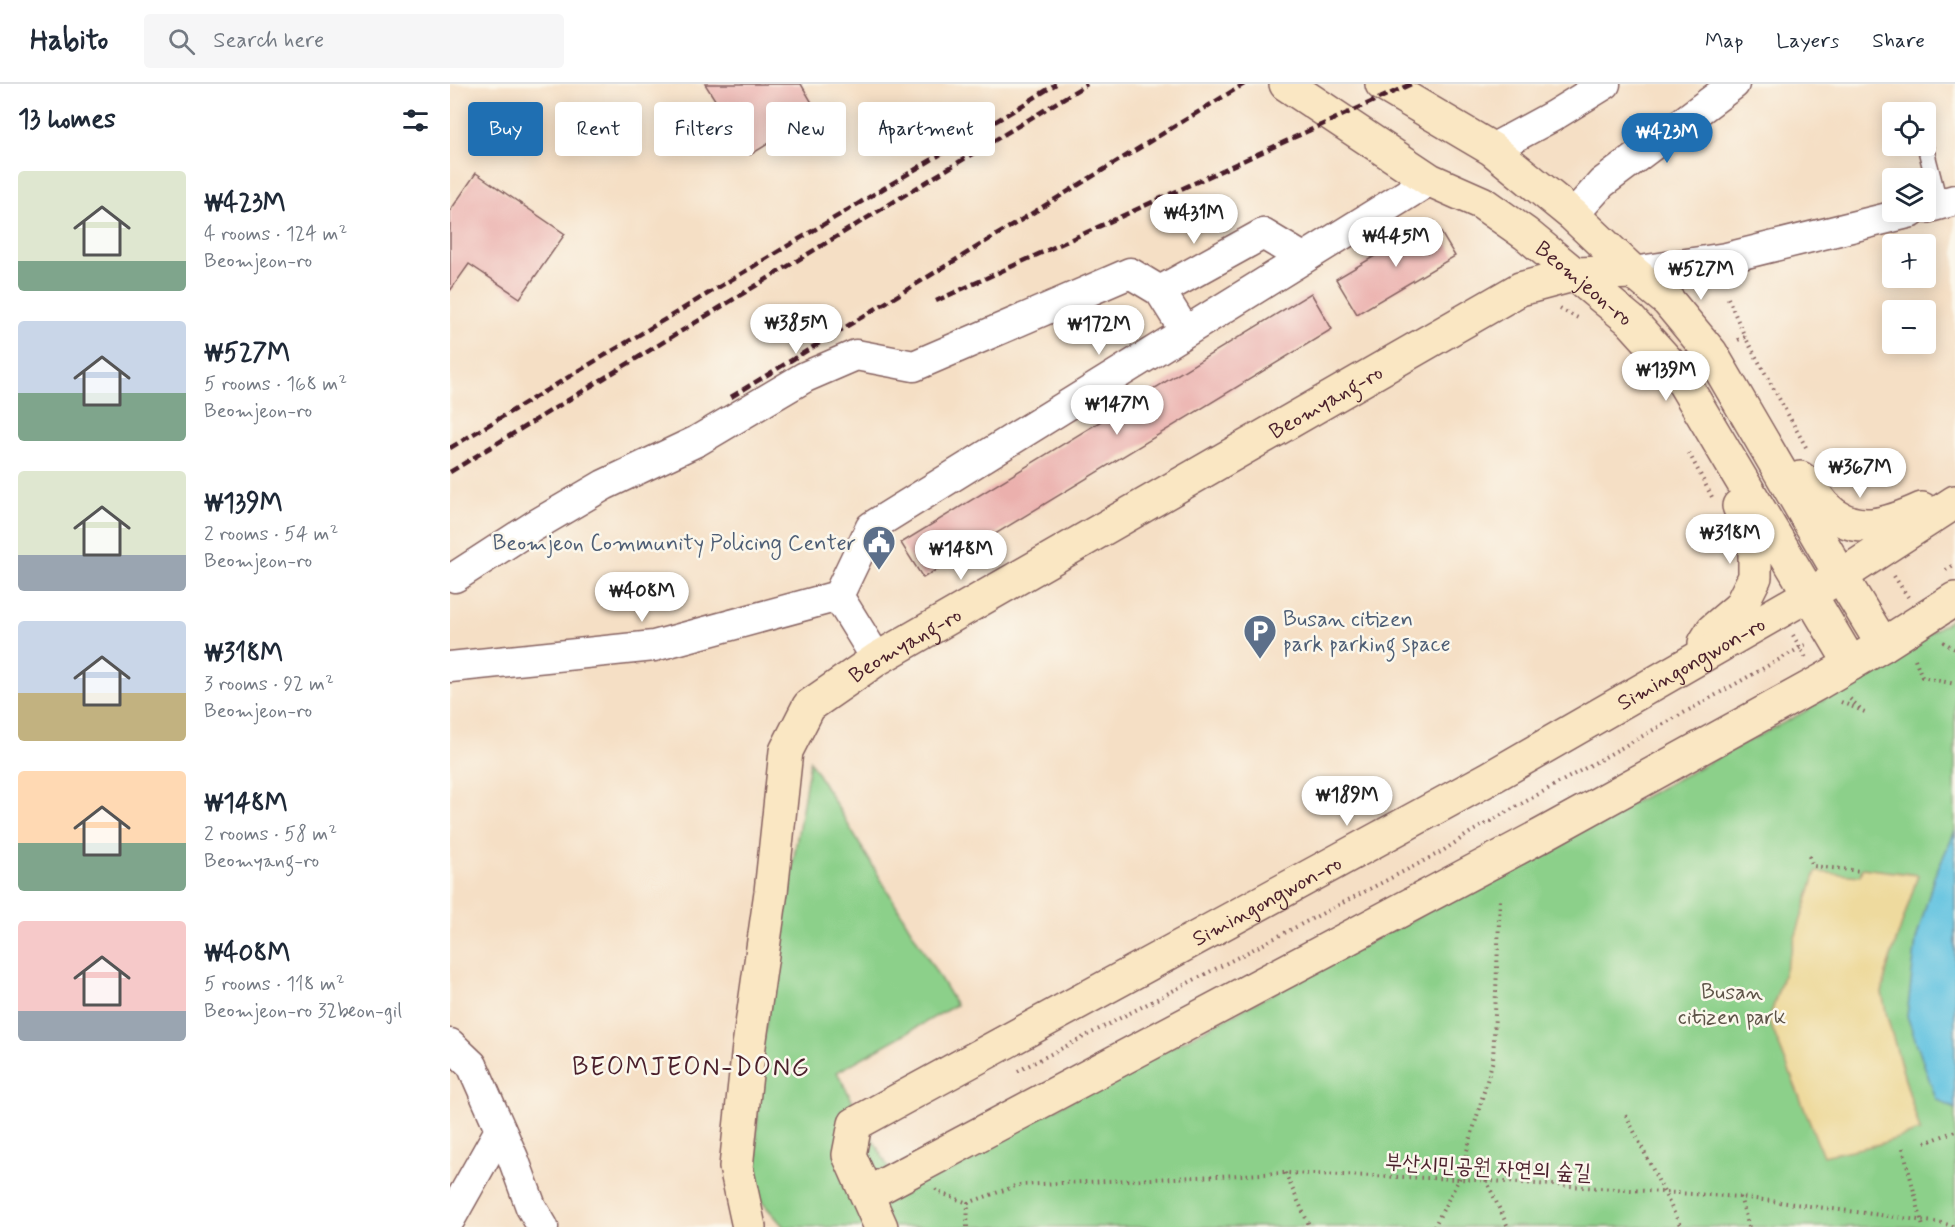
<!DOCTYPE html>
<html lang="en">
<head>
<meta charset="utf-8">
<style>
  :root { --surface:#fff; --page:#f6f6f7; --text:#1f2937; --muted:#747a83; --line:#e0e1e3; --accent:#1f6fb2 }
  body { margin:0; font-family:Mynerve,"Poor Story",sans-serif; background:var(--page); color:var(--text); height:100vh; display:flex; flex-direction:column; font-size:22px; white-space:nowrap }
  * { box-sizing:border-box; margin:0 }
  p { font-size:20px; color:var(--muted) }
  .icon { flex:none; width:33px; height:33px; fill:none; stroke:currentColor; stroke-width:2; stroke-linecap:round; stroke-linejoin:round }
  .map { position:relative; flex:1; overflow:hidden }
  .side { display:flex; flex-direction:column; background:var(--surface); width:450px }
  .side>* { flex:none }
  .hud { position:absolute; left:18px; top:18px; width:570px; height:54px; display:flex; gap:12px }
  .buttons { position:absolute; left:1432px; top:18px; display:grid; gap:12px }
  .buttons a { display:grid; place-items:center; width:54px; height:54px; border-radius:6px; background:var(--surface); box-shadow:0 3px 15px #0003; font-size:30px }
  .price { position:absolute; translate:-50% -51px; padding:0 14px; border-radius:21px; background:#fff; color:#222; font-size:20px; line-height:39px; filter:drop-shadow(0 2px 3px #0008) }
  .price::after { content:''; position:absolute; left:50%; top:36px; width:18px; height:14px; margin-left:-9px; background:inherit; clip-path:polygon(0 0,100% 0,50% 100%) }
  .price.active { background:var(--accent); color:#fff }
  ul { padding:0; list-style:none }
  li { display:flex; align-items:center; gap:18px; height:150px; padding:0 18px }
  li span { display:grid; place-items:center; flex:none; width:168px; height:120px; border-radius:6px; color:#555 }
  li>.icon { margin-inline-start:auto }
  span .icon { width:72px; height:72px; fill:#fffc; stroke-width:1 }
  li b { font-size:26px }
  h2 { display:flex; justify-content:space-between; align-items:center; height:72px; padding:0 18px; font-size:26px }
  .chip { padding:0 21px; border-radius:6px; background:var(--surface); box-shadow:0 3px 15px #0003; font-size:21px; line-height:54px }
  .chip.active { background:var(--accent); color:#fff }
  header { display:flex; align-items:center; gap:36px; box-sizing:border-box; height:84px; padding:0 30px; background:var(--surface); border-bottom:2px solid var(--line) }
  header strong { font-size:28px }
  nav { display:flex; gap:33px; margin-inline-start:auto; font-size:21px }
  .search { width:420px; height:54px; background:var(--page); display:flex; align-items:center; gap:15px; box-sizing:border-box; padding:0 21px; border-radius:6px; color:var(--muted); font-size:22px }
  main { display:flex; flex:1; min-height:0 }
  .map>svg:first-child { display:block }
</style>
</head>
<body>
<header>
<strong>Habito</strong>
<div class="search"><svg class="icon" aria-label="search" viewBox="0 0 24 24"><circle cx="10" cy="10" r="6"/><path d="M15 15l6 6"/></svg>Search here</div>
<nav><a>Map</a><a>Layers</a><a>Share</a></nav>
</header>
<main>
<section class="side">
<h2>13 homes<svg class="icon" aria-label="filters" viewBox="0 0 24 24"><path d="M4 7h16M4 17h16"/><circle cx="9" cy="7" r="2"/><circle cx="15" cy="17" r="2"/></svg></h2>
<ul>
<li><span style="background:linear-gradient(#dfe7d0 75%,#7fa58c 0)"><svg class="icon" aria-label="home" viewBox="0 0 24 24"><path d="M3 11l9-7 9 7M6 9v11h12V9"/></svg></span><div><b>₩423M</b><p>4 rooms · 124 m²</p><p>Beomjeon-ro</p></div></li>
<li><span style="background:linear-gradient(#c9d6e8 60%,#7fa58c 0)"><svg class="icon" aria-label="home" viewBox="0 0 24 24"><path d="M3 11l9-7 9 7M6 9v11h12V9"/></svg></span><div><b>₩527M</b><p>5 rooms · 168 m²</p><p>Beomjeon-ro</p></div></li>
<li><span style="background:linear-gradient(#dfe7d0 70%,#9aa5b1 0)"><svg class="icon" aria-label="home" viewBox="0 0 24 24"><path d="M3 11l9-7 9 7M6 9v11h12V9"/></svg></span><div><b>₩139M</b><p>2 rooms · 54 m²</p><p>Beomjeon-ro</p></div></li>
<li><span style="background:linear-gradient(#c9d6e8 60%,#c2b280 0)"><svg class="icon" aria-label="home" viewBox="0 0 24 24"><path d="M3 11l9-7 9 7M6 9v11h12V9"/></svg></span><div><b>₩318M</b><p>3 rooms · 92 m²</p><p>Beomjeon-ro</p></div></li>
<li><span style="background:linear-gradient(#ffd9b3 60%,#7fa58c 0)"><svg class="icon" aria-label="home" viewBox="0 0 24 24"><path d="M3 11l9-7 9 7M6 9v11h12V9"/></svg></span><div><b>₩148M</b><p>2 rooms · 58 m²</p><p>Beomyang-ro</p></div></li>
<li><span style="background:linear-gradient(#f6c9c9 75%,#9aa5b1 0)"><svg class="icon" aria-label="home" viewBox="0 0 24 24"><path d="M3 11l9-7 9 7M6 9v11h12V9"/></svg></span><div><b>₩408M</b><p>5 rooms · 118 m²</p><p>Beomjeon-ro 32beon-gil</p></div></li>
</ul>
</section>
<div class="map">
<svg width="1505" height="1143" viewBox="0 0 1505 1143">
  <rect width="100%" height="100%" fill="#fbf7ec"/>
  <filter id="ink" filterUnits="userSpaceOnUse"><feTurbulence type="fractalNoise" baseFrequency=".0167" numOctaves="2"/><feDisplacementMap in="SourceGraphic" scale="12" xChannelSelector="R" yChannelSelector="G"/><feConvolveMatrix kernelMatrix="1 2 1 2 8 2 1 2 1" color-interpolation-filters="sRGB"/></filter>
  <filter id="wash" filterUnits="userSpaceOnUse"><feTurbulence type="fractalNoise" baseFrequency=".008" numOctaves="4" result="noise"/><feDisplacementMap in="SourceGraphic" scale="24" xChannelSelector="R" yChannelSelector="G"/><feGaussianBlur stdDeviation="1.35" result="paint"/><feColorMatrix in="noise" values="0 0 0 0 0 0 0 0 0 0 0 0 0 0 0 0 0 1.4 0 .05"/><feComposite in="paint" operator="in"/></filter>
  <g filter="url(#wash)">
    <rect width="100%" height="100%" fill="#f5dfc5"/>
    <polygon fill="#8cd08a" stroke="#6b785a" stroke-width="1.5" points="1505,533 1505,1143 334,1143 304,1109 310,977 360,677 506,921 387,988 453,1111 471,1096 1352,629"/>
    <polygon fill="#eeda9e" stroke="#9c7c64" stroke-width="1.5" points="1412,784 1468,791 1437,885 1432,909 1437,933 1470,1047 1426,1061 1373,1072 1319,936 1366,788 1410,792"/>
    <polygon fill="#61c2e0" stroke="#567086" stroke-width="1.5" points="1505,747 1505,1025 1486,1015 1457,932 1466,856 1484,793"/>
    <g id="blocks">
      <g fill="#ebb0ad">
        <polygon points="255,0 351,0 368,29 300,71"/>
        <polygon points="26,89 115,150 70,214 19,180 0,207 0,127"/>
        <polygon points="984,137 1005,172 907,230 886,195"/>
        <polygon points="861,209 882,245 473,494 451,459"/>
      </g>
    </g>
  </g>
  <g filter="url(#ink)">
    <use href="#blocks" fill-opacity="0" stroke="#866261" stroke-width="1.5"/>
    <g fill="none" stroke-linecap="round" stroke-linejoin="round">
      <g stroke="#866261" stroke-width="18">
        <polyline id="lane" points="1475,62 1490,121"/>
      </g>
      <g stroke="#866261" stroke-width="33">
        <g id="street">
          <polyline points="1042,65 1103,32 1155,0"/>
          <polyline points="1476,124 1505,116"/>
          <polyline points="1123,131 1152,99 1284,0"/>
          <polyline points="1183,188 1276,174 1462,128"/>
          <polyline points="735,247 710,207 813,150 853,174"/>
          <polyline points="5,493 84,442 154,401 247,357 355,293 406,271 464,282 680,189 710,207"/>
          <polyline points="388,512 427,575"/>
          <polyline points="0,583 204,562 388,512 421,443 980,96"/>
          <polyline points="0,960 22,981 63,1074 81,1123 93,1143"/>
          <polyline points="0,1135 50,1046"/>
        </g>
      </g>
      <g stroke="#866261" stroke-width="36">
        <g id="secondary">
          <path id="s1" d="M836 0 980 96 1032 119 1076 150 1180 236 1228 289 1401 580"/>
          <polyline points="932,0 1042,65 1123,131 1183,188 1218,217 1261,269 1391,492 1433,561"/>
          <path d="M1350 394C1361 401 1366 414 1375 423 1404 453 1439 440 1472 425"/>
          <polyline points="1255,559 1263,546 1290,523 1305,493 1305,461 1289,422"/>
          <polyline points="417,1110 1092,751 1370,598 1433,561 1505,515"/>
          <path id="s2" d="M299 1143 286 1083 299 962 321 808 336 667 359 622 427 575 1070 205 1126 190 1183 188"/>
          <path id="s3" d="M431 1143 399 1071 405 1040 1038 695 1391 492 1505 418"/>
        </g>
      </g>
      <g stroke="#866261" stroke-width="4" stroke-dasharray="1.5 4.5" stroke-linecap="butt">
        <polyline points="1278,214 1295,253"/>
        <polyline points="1110,225 1128,234"/>
        <polyline points="1288,256 1295,253 1357,365"/>
        <polyline points="1239,369 1262,413"/>
        <polyline points="1496,486 1505,480"/>
        <polyline points="1444,492 1458,513"/>
        <polyline points="1343,551 1356,574"/>
        <polyline points="1493,558 1505,565"/>
        <polyline points="1465,575 1472,593 1505,600"/>
        <polyline points="1400,615 1412,626"/>
        <polyline points="1391,618 1415,628"/>
        <polyline points="1359,772 1363,782 1411,787"/>
        <polyline points="568,987 991,768 1021,748 1355,561"/>
        <polyline points="1176,1031 1231,1143"/>
        <polyline points="1475,1059 1505,1047"/>
        <polyline points="1453,1064 1473,1143"/>
        <polyline points="835,1089 860,1143"/>
        <polyline points="1036,1096 1058,1143"/>
        <polyline points="486,1105 488,1108 518,1119"/>
        <polyline points="1290,1113 1299,1143"/>
        <polyline points="517,1143 518,1119 568,1101 835,1089 1009,1095 1290,1113 1492,1139 1505,1143"/>
        <polyline points="984,1143 1009,1095 1043,976 1050,815"/>
      </g>
      <use href="#lane" stroke="#fff" stroke-width="15"/>
      <use href="#street" stroke="#fff" stroke-width="30"/>
      <use href="#secondary" stroke="#fae7c3" stroke-width="33"/>
      <g stroke="#4a1f2b" stroke-width="4.5" stroke-dasharray="9 4.5" stroke-linecap="butt">
        <polyline points="486,217 961,0"/>
        <polyline points="281,313 794,0"/>
        <polyline points="0,364 568,24 606,0"/>
        <polyline points="0,388 637,0"/>
      </g>
    </g>
  </g>
  <defs>
    <g id="civic-pin" transform="scale(1.725)"><path d="M0 17L-7.5 6A9.5 9.5 0 1 1 7.5 6Z" fill="#5c6f8a" stroke="#fbf7ec"/><path d="M-.6-6.5H3V-4.5H.6V-3L4-1V1h2V6H-6V1h2V-1L-.6-3ZM-1.2 2.5V6h2.4V2.5Z" fill="#fff"/></g>
    <g id="parking-pin" transform="scale(1.725)"><path d="M0 17L-7.5 6A9.5 9.5 0 1 1 7.5 6Z" fill="#5c6f8a" stroke="#fbf7ec"/><path d="M-3.5-5.5H1a3.5 3.5 0 0 1 0 7H-1V5.5H-3.5ZM-1-3.4V-.6H.8a1.4 1.4 0 0 0 0-2.8Z" fill="#fff"/></g>
  </defs>
  <g fill-rule="evenodd">
    <use href="#civic-pin" x="429" y="458"/>
    <use href="#parking-pin" x="810" y="547"/>
  </g>
  <g text-anchor="middle" stroke-width="5" stroke-linejoin="round" paint-order="stroke">
    <g font-size="22" fill="#4a1f2b" stroke="#fbf7ec">
      <text dy="8" stroke="none"><textPath href="#s1" startOffset="360">Beomjeon-ro</textPath></text>
      <text dy="8" stroke="none"><textPath href="#s2" startOffset="1131">Beomyang-ro</textPath></text>
      <text dy="8" stroke="none"><textPath href="#s2" startOffset="645">Beomyang-ro</textPath></text>
      <text dy="8" stroke="none"><textPath href="#s3" startOffset="1065">Simingongwon-ro</textPath></text>
      <text dy="8" stroke="none"><textPath href="#s3" startOffset="579">Simingongwon-ro</textPath></text>
      <text transform="translate(1038 1082) rotate(3)" y="8">부산시민공원 자연의 숲길</text>
    </g>
    <g font-size="22" fill="#4e5e75" stroke="#fbf7ec" text-anchor="end">
      <text x="406" y="466">Beomjeon Community Policing Center</text>
      <text x="833" y="542" text-anchor="start">Busan citizen<tspan x="833" dy="25">park parking space</tspan></text>
    </g>
    <g font-size="22" fill="#5e5448" stroke="#fbf7ec">
      <text x="1282" y="915">Busan<tspan x="1282" dy="25">citizen park</tspan></text>
    </g>
    <g font-size="26" letter-spacing="1.5" fill="#4a1f2b" stroke="#fbf7ec">
      <text x="241" y="991">BEOMJEON-DONG</text>
    </g>
  </g>
</svg>
<div class="buttons">
<a><svg class="icon" aria-label="locate" viewBox="0 0 24 24"><circle cx="12" cy="12" r="6"/><path d="M12 2v4M12 18v4M2 12h4M18 12h4"/></svg></a>
<a><svg class="icon" aria-label="layers" viewBox="0 0 24 24"><path d="M12 4l9 5-9 5-9-5zM3 14l9 5 9-5"/></svg></a>
<a>+</a>
<a>−</a>
</div>
<b class="price active" style="left:1217px;top:80px">₩423M</b>
<b class="price" style="left:744px;top:161px">₩431M</b>
<b class="price" style="left:946px;top:184px">₩445M</b>
<b class="price" style="left:1251px;top:217px">₩527M</b>
<b class="price" style="left:346px;top:271px">₩385M</b>
<b class="price" style="left:649px;top:272px">₩172M</b>
<b class="price" style="left:1216px;top:318px">₩139M</b>
<b class="price" style="left:667px;top:352px">₩147M</b>
<b class="price" style="left:1410px;top:415px">₩367M</b>
<b class="price" style="left:1280px;top:481px">₩318M</b>
<b class="price" style="left:511px;top:497px">₩148M</b>
<b class="price" style="left:192px;top:539px">₩408M</b>
<b class="price" style="left:897px;top:743px">₩189M</b>
<div class="hud">
<a class="chip active">Buy</a>
<a class="chip">Rent</a>
<a class="chip">Filters</a>
<a class="chip">New</a>
<a class="chip">Apartment</a>
</div>
</div>
</main>
</body>
</html>
